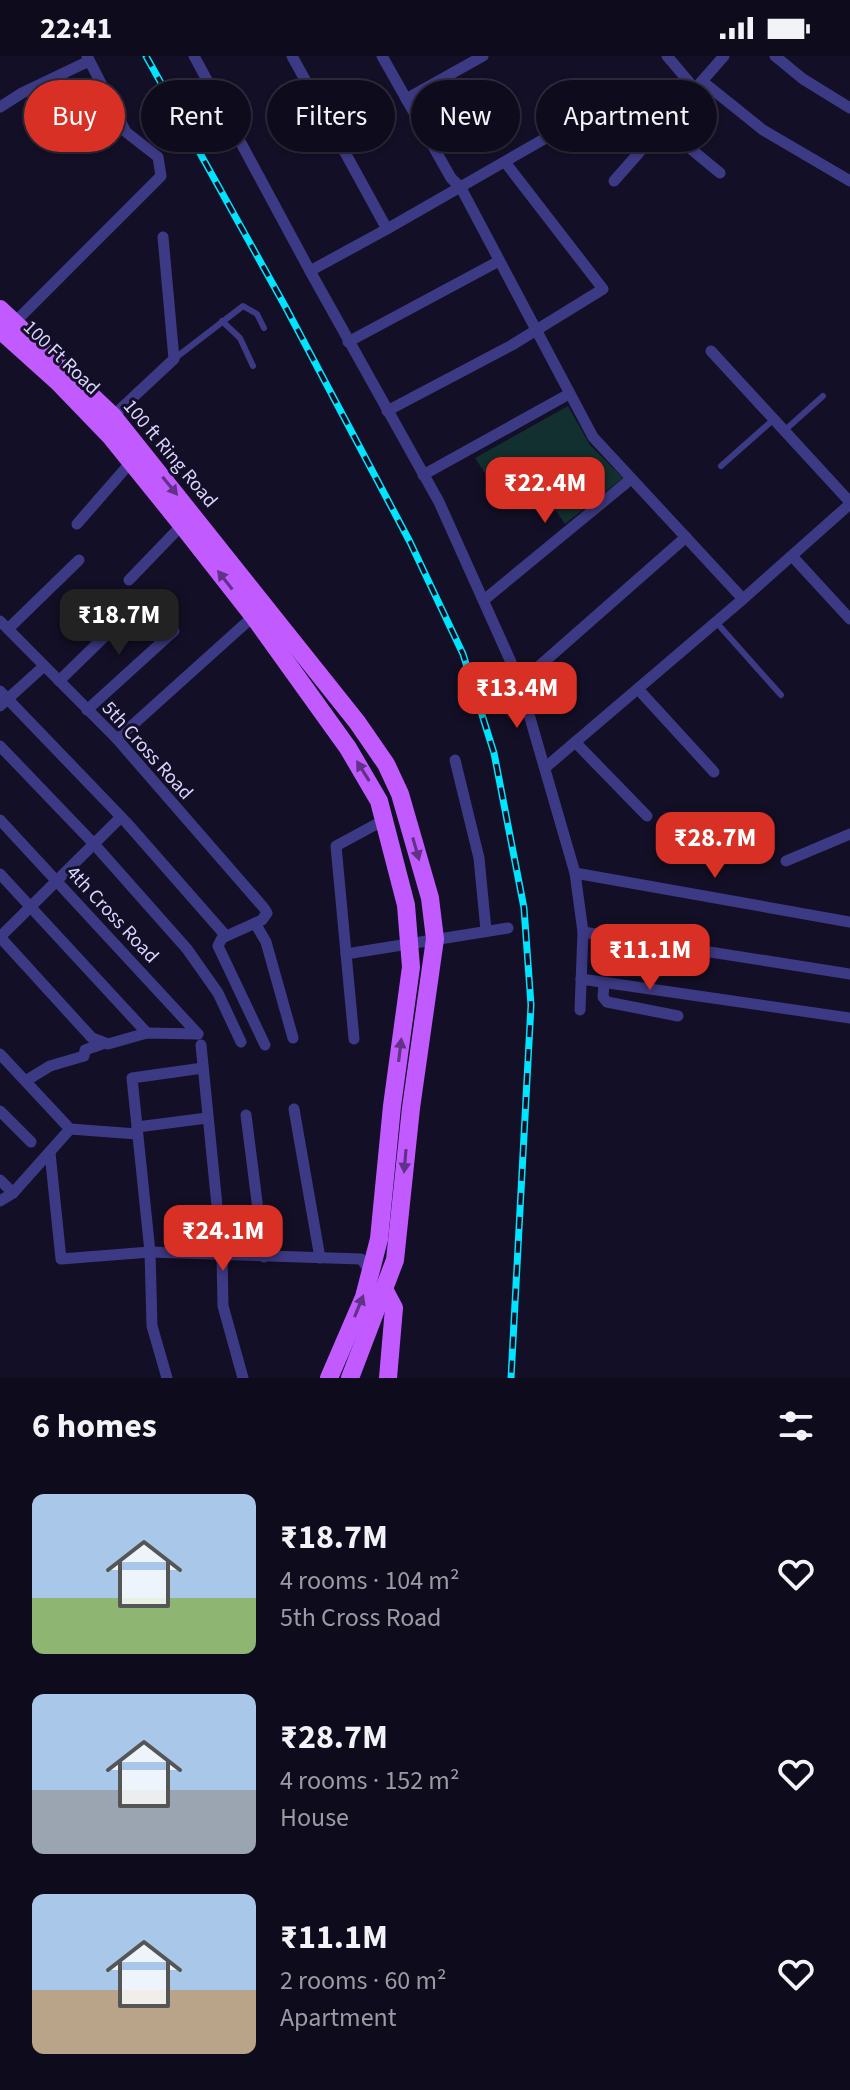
<!DOCTYPE html>
<html lang="en">
<head>
<meta charset="utf-8">
<style>
  :root { --surface:#0e0b1c; --page:#171425; --text:#f1f3f6; --muted:#9b9ba3; --line:#2e2b3b; --accent:#d93025 }
  body { margin:0; font-family:"Source Sans 3",sans-serif; background:var(--page); color:var(--text); height:100vh; display:flex; flex-direction:column; font-size:30px; white-space:nowrap }
  * { box-sizing:border-box; margin:0 }
  p { font-size:26px; color:var(--muted) }
  .icon { flex:none; width:44px; height:44px; fill:none; stroke:currentColor; stroke-width:2; stroke-linecap:round; stroke-linejoin:round }
  .map { position:relative; height:1322px; overflow:hidden }
  .sheet { display:flex; flex-direction:column; background:var(--surface); flex:1 }
  .sheet>* { flex:none }
  .guide { position:absolute; left:24px; top:24px; width:802px; height:72px; display:flex; gap:16px }
  .price { position:absolute; translate:-50% -68px; padding:0 18px; border-radius:16px; background:var(--accent); color:#fff; font-size:26px; line-height:52px; filter:drop-shadow(0 2px 4px #0008) }
  .price::after { content:''; position:absolute; left:50%; top:48px; width:24px; height:18px; margin-left:-12px; background:inherit; clip-path:polygon(0 0,100% 0,50% 100%) }
  .price.on { background:#222; color:#fff }
  ul { padding:0; list-style:none }
  li { display:flex; align-items:center; gap:24px; height:200px; padding:0 32px }
  li span { display:grid; place-items:center; flex:none; width:224px; height:160px; border-radius:12px; color:#555 }
  li>.icon { margin-inline-start:auto }
  span .icon { width:96px; height:96px; fill:#fffc; stroke-width:1 }
  li b { font-size:34px }
  h2 { display:flex; justify-content:space-between; align-items:center; height:96px; padding:0 32px; font-size:34px }
  .chip { padding:0 28px; border-radius:36px; background:var(--surface); box-shadow:0 2px 6px #0004,0 0 0 2px var(--line); font-size:28px; line-height:72px }
  .chip.on { background:var(--accent); color:#fff }
  .status { display:flex; justify-content:space-between; align-items:center; height:56px; padding:0 40px; background:var(--surface); direction:ltr }
  .status svg { height:22px; fill:currentColor }
  .map>svg:first-child { display:block }
</style>
</head>
<body>
<div class="status"><b>22:41</b><svg viewBox="0 0 49 12"><path d="M0 12V9h3v3zM5 12V6h3v6zM10 12V3h3v9zM15 12V0h3v12zM26 1h20v11H26zM47 4h2v5h-2z"/></svg></div>
<div class="map">
<svg width="850" height="1322" viewBox="0 0 850 1322">
  <rect width="100%" height="100%" fill="#130f26"/>
  <polygon fill="#12302f" points="568,350 590,389 623,422 565,468 538,429 508,452 475,402"/>
  <g fill="none" stroke-linecap="round" stroke-linejoin="round">
    <g stroke="#3d3a85" stroke-width="6">
      <polyline points="222,265 240,282 253,310"/>
      <polyline points="174,303 243,250 257,258 264,272"/>
      <polyline points="784,375 823,340"/>
      <polyline points="721,410 774,363"/>
      <polyline points="716,566 781,639"/>
    </g>
    <g stroke="#3d3a85" stroke-width="11">
      <polyline points="194,0 310,215 387,173 292,0"/>
      <polyline points="382,0 451,122 461,132 593,381 743,543 850,448"/>
      <polyline points="667,0 695,33"/>
      <polyline points="775,0 803,23 850,52"/>
      <polyline points="702,25 763,74 850,125"/>
      <polyline points="406,43 483,0"/>
      <polyline points="0,51 22,37 89,5"/>
      <polyline points="663,70 720,117"/>
      <polyline points="614,125 724,0"/>
      <polyline points="387,173 565,71"/>
      <polyline points="310,215 439,446 519,624 575,817 583,876 850,918"/>
      <polyline points="15,266 161,120 158,101 126,76 87,0"/>
      <polyline points="348,286 499,205"/>
      <polyline points="711,295 850,446"/>
      <polyline points="387,355 512,289 603,233 505,106"/>
      <polyline points="113,360 174,303 163,181"/>
      <polyline points="423,419 569,338"/>
      <polyline points="77,468 131,406"/>
      <polyline points="792,500 850,563"/>
      <polyline points="129,524 182,469"/>
      <polyline points="484,544 631,423"/>
      <polyline points="0,565 117,683 264,852 267,857 262,864 222,882 218,890 265,989"/>
      <polyline points="8,573 79,504"/>
      <polyline points="59,625 139,547"/>
      <polyline points="520,627 686,481"/>
      <polyline points="638,633 714,716"/>
      <polyline points="0,635 126,766 226,880"/>
      <polyline points="0,650 44,610"/>
      <polyline points="87,654 174,575"/>
      <polyline points="117,683 257,557"/>
      <polyline points="575,686 647,760"/>
      <polyline points="0,690 94,788 187,893 218,937 241,986"/>
      <polyline points="455,704 479,802 486,874"/>
      <polyline points="546,711 743,543"/>
      <polyline points="0,764 198,978"/>
      <polyline points="786,805 850,778"/>
      <polyline points="575,817 850,866"/>
      <polyline points="0,818 147,977"/>
      <polyline points="255,867 266,886 293,982"/>
      <polyline points="0,881 92,982 108,988 147,977 198,978"/>
      <polyline points="0,881 121,761"/>
      <polyline points="346,898 508,872"/>
      <polyline points="581,923 850,962"/>
      <polyline points="604,927 603,941 607,946 678,960"/>
      <polyline points="580,954 583,876"/>
      <polyline points="354,983 336,790 384,764"/>
      <polyline points="201,989 222,1200 223,1250 243,1322"/>
      <polyline points="0,998 70,1073"/>
      <polyline points="27,1024 50,1010 84,1000 85,994 105,987"/>
      <polyline points="294,1053 320,1202"/>
      <polyline points="0,1055 31,1086"/>
      <polyline points="246,1059 264,1201"/>
      <polyline points="137,1071 207,1062"/>
      <polyline points="50,1097 61,1203 150,1196 361,1203 373,1219"/>
      <polyline points="0,1124 13,1137"/>
      <polyline points="0,1145 13,1137 70,1073 137,1078"/>
      <polyline points="167,1322 152,1270 150,1196 132,1022 203,1012"/>
    </g>
    <g stroke="#c25bff" stroke-width="18">
      <polyline points="0,253 113,360 357,666 386,708 400,738 430,842 435,883 411,1052 395,1204 350,1322"/>
      <polyline points="0,274 58,326 111,381 182,469 254,561 348,692 379,745 406,849 411,911 392,1050 379,1183 364,1241 329,1322"/>
      <polyline points="385,1235 394,1252 388,1322"/>
    </g>
    <g stroke="#00e5ff" stroke-width="7">
      <polyline id="rail" points="146,0 285,250 410,486 463,598 494,697 524,852 531,949 511,1322"/>
    </g>
    <use href="#rail" stroke="#130f26" stroke-width="4" stroke-dasharray="12" stroke-linecap="butt"/>
  </g>
  <defs><path id="oneway-solid" d="M-6-.8H1V-3.2L6.5 0L1 3.2V.8H-6Z" transform="scale(2)"/></defs>
  <g fill="#623188">
    <use href="#oneway-solid" transform="translate(170 430) rotate(51)"/>
    <use href="#oneway-solid" transform="translate(225 524) rotate(-128)"/>
    <use href="#oneway-solid" transform="translate(363 715) rotate(-122)"/>
    <use href="#oneway-solid" transform="translate(416 793) rotate(74)"/>
    <use href="#oneway-solid" transform="translate(400 994) rotate(-83)"/>
    <use href="#oneway-solid" transform="translate(405 1105) rotate(95)"/>
    <use href="#oneway-solid" transform="translate(359 1250) rotate(-68)"/>
  </g>
  <g text-anchor="middle" stroke-width="6" stroke-linejoin="round" paint-order="stroke">
    <g font-size="20" fill="#d9d4ff" stroke="#130f26">
      <text transform="translate(62 301) rotate(44)" y="7">100 Ft Road</text>
      <text transform="translate(171 397) rotate(50)" y="7">100 ft Ring Road</text>
      <text transform="translate(148 694) rotate(48)" y="7">5th Cross Road</text>
      <text transform="translate(113 858) rotate(47)" y="7">4th Cross Road</text>
    </g>
  </g>
</svg>
<b class="price" style="left:545px;top:469px">₹22.4M</b>
<b class="price on" style="left:119px;top:601px">₹18.7M</b>
<b class="price" style="left:517px;top:674px">₹13.4M</b>
<b class="price" style="left:715px;top:824px">₹28.7M</b>
<b class="price" style="left:650px;top:936px">₹11.1M</b>
<b class="price" style="left:223px;top:1217px">₹24.1M</b>
<div class="guide">
<a class="chip on">Buy</a>
<a class="chip">Rent</a>
<a class="chip">Filters</a>
<a class="chip">New</a>
<a class="chip">Apartment</a>
</div>
</div>
<section class="sheet">
<h2>6 homes<svg class="icon" aria-label="filters" viewBox="0 0 24 24"><path d="M4 7h16M4 17h16"/><circle cx="9" cy="7" r="2"/><circle cx="15" cy="17" r="2"/></svg></h2>
<ul>
<li><span style="background:linear-gradient(#a9c7e8 65%,#8fb573 0)"><svg class="icon" aria-label="home" viewBox="0 0 24 24"><path d="M3 11l9-7 9 7M6 9v11h12V9"/></svg></span><div><b>₹18.7M</b><p>4 rooms · 104 m²</p><p>5th Cross Road</p></div><svg class="icon" aria-label="heart" viewBox="0 0 24 24"><path d="M12 20l-8-8c-3-5 5-10 8-4 3-6 11-1 8 4z"/></svg></li>
<li><span style="background:linear-gradient(#a9c7e8 60%,#9aa5b1 0)"><svg class="icon" aria-label="home" viewBox="0 0 24 24"><path d="M3 11l9-7 9 7M6 9v11h12V9"/></svg></span><div><b>₹28.7M</b><p>4 rooms · 152 m²</p><p>House</p></div><svg class="icon" aria-label="heart" viewBox="0 0 24 24"><path d="M12 20l-8-8c-3-5 5-10 8-4 3-6 11-1 8 4z"/></svg></li>
<li><span style="background:linear-gradient(#a9c7e8 60%,#b9a48a 0)"><svg class="icon" aria-label="home" viewBox="0 0 24 24"><path d="M3 11l9-7 9 7M6 9v11h12V9"/></svg></span><div><b>₹11.1M</b><p>2 rooms · 60 m²</p><p>Apartment</p></div><svg class="icon" aria-label="heart" viewBox="0 0 24 24"><path d="M12 20l-8-8c-3-5 5-10 8-4 3-6 11-1 8 4z"/></svg></li>
</ul>
</section>
</body>
</html>
